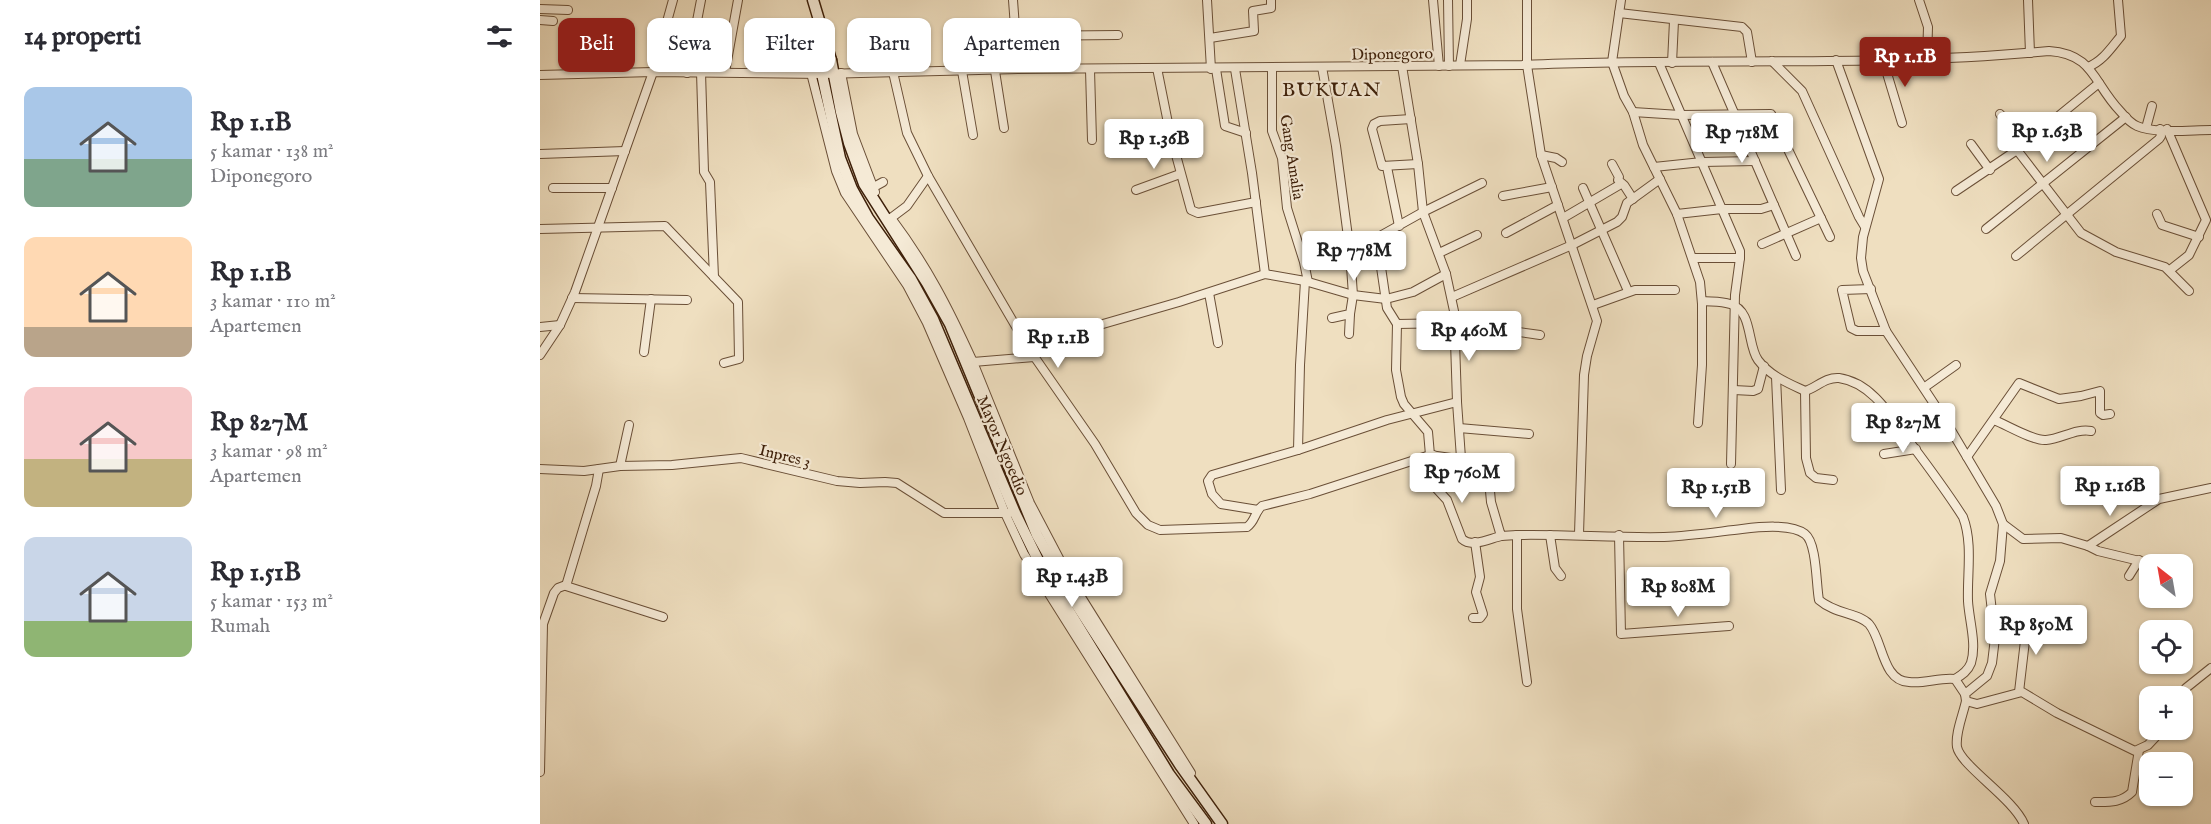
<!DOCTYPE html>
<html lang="id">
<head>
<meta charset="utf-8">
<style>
  :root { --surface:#fff; --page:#f2f2f3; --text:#2b2b33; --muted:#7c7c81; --accent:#8f2418 }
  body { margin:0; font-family:"IM FELL English",serif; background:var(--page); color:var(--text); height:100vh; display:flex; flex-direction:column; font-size:22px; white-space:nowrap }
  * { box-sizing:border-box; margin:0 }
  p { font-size:20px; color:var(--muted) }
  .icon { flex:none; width:33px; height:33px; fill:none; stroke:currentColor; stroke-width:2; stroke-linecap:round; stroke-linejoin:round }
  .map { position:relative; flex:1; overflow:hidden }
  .sheet { display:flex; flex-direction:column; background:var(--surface); width:540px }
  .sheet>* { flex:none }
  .hud { position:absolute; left:18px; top:18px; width:570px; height:54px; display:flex; gap:12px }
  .needle { width:39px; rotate:329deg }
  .buttons { position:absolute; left:1599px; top:554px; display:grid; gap:12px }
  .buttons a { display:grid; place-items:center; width:54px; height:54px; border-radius:12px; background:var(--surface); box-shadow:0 2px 4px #0004; font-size:30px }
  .price { position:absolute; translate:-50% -51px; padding:0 14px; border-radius:6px; background:#fff; color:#222; font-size:20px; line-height:39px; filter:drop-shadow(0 2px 3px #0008) }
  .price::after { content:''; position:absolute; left:50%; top:36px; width:18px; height:14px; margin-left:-9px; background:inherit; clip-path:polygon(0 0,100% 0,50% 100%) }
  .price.on { background:var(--accent); color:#fff }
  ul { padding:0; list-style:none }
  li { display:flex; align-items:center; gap:18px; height:150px; padding:0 24px }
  li span { display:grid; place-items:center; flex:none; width:168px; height:120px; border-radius:12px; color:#555 }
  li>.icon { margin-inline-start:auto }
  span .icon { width:72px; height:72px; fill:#fffc; stroke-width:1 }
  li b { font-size:26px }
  h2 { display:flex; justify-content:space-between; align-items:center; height:72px; padding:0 24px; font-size:26px }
  .pill { padding:0 21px; border-radius:12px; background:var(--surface); box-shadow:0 2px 4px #0004; font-size:21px; line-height:54px }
  .pill.on { background:var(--accent); color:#fff }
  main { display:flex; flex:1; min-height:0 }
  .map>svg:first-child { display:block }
</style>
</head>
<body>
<main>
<section class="sheet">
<h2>14 properti<svg class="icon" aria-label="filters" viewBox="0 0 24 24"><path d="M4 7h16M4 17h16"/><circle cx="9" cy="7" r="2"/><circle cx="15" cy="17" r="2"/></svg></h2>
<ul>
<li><span style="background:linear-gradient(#a9c7e8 60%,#7fa58c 0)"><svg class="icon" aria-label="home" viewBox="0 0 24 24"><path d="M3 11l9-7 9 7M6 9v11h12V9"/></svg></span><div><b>Rp 1.1B</b><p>5 kamar · 138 m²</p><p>Diponegoro</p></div></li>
<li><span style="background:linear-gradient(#ffd9b3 75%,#b9a48a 0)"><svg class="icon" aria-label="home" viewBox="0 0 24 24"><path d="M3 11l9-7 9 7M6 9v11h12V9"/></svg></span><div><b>Rp 1.1B</b><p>3 kamar · 110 m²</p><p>Apartemen</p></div></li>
<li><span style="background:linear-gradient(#f6c9c9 60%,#c2b280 0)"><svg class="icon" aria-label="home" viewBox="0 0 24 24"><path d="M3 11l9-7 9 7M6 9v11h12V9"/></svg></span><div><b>Rp 827M</b><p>3 kamar · 98 m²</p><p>Apartemen</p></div></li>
<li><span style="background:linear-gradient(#c9d6e8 70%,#8fb573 0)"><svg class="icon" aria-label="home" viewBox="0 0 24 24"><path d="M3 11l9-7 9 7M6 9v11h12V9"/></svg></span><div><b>Rp 1.51B</b><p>5 kamar · 153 m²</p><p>Rumah</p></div></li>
</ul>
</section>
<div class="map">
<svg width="1671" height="824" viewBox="0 0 1671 824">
  <rect width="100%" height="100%" fill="#efdfc0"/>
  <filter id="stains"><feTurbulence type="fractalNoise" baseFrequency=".00333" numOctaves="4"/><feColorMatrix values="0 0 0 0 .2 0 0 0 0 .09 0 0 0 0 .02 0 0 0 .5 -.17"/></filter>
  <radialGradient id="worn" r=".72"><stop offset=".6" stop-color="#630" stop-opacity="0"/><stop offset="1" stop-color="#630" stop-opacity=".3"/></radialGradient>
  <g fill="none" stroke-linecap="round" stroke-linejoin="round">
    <g stroke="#6a4f37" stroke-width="10">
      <g id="street">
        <polyline points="473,0 478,69"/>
        <polyline points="667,0 671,69"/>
        <polyline points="893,0 899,66"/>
        <polyline points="908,0 909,66"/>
        <polyline points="987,0 987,65 1001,155 1057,321 1047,356 1044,375 1039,534"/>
        <polyline points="1081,0 1072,62 1084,96 1093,112 1103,145 1137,214 1160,282 1162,304 1162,365 1158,423"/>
        <polyline points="1379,0 1388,27 1387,60"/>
        <polyline points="1488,0 1490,53"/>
        <polyline points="0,9 28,10"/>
        <polyline points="1079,13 1202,27 1207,32 1212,62"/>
        <polyline points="0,20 13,21"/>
        <polyline points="476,36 578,35"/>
        <polyline points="670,38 714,31 713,11 731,8 731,0"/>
        <polyline points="72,48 72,73"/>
        <polyline points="1296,60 1339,179 1323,237 1321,258 1323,271 1346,331 1408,425 1456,506 1463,524 1460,561 1450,594 1455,638 1452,663 1447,676 1425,694 1426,701 1437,704 1482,692 1517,713 1595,751 1608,745 1623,729"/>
        <polyline points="1343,60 1362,123"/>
        <polyline points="1232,61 1262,91 1319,217 1325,227"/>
        <polyline points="1172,62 1256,256"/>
        <polyline points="1119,63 1200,251 1200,258 1153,258"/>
        <polyline points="1132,63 1134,21"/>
        <polyline points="920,65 927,19 927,0"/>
        <polyline points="862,66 878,164 883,212 906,274 914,311 917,402"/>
        <polyline points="782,67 796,146 810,252 813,295 810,314 792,318"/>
        <path d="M1548 67C1563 61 1571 48 1581 36L1578 0"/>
        <polyline points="617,68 630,133 651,210 658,213 716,202"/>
        <polyline points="732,68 732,131 742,158 747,208 764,262 768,282"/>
        <polyline points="676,69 685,126 706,133"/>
        <polyline points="695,69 712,173 725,274"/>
        <polyline points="550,70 552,140"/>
        <polyline points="422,71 433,135"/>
        <polyline points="455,71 464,128"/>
        <polyline points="161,72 164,172 170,182 174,277"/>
        <polyline points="185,72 198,0"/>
        <path d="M353 72 367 133 388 176 489 349 555 444 596 513 608 525 620 530 707 527C715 522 715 511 722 506L770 494 890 455 945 463 948 469 951 502 961 536 977 535"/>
        <polyline points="147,73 161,0"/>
        <polyline points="271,73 296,171 305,193 367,285 387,323 428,418 465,513 484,554 654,824"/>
        <polyline points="301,73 313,134 335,192"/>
        <path d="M0 75 113 72 282 74 478 69 982 65C1158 57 1334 68 1509 51 1554 54 1553 83 1580 111 1585 117 1590 123 1597 126 1616 134 1650 130 1671 130"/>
        <polyline points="1093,112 1140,115 1231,114 1290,237"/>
        <polyline points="1460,114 1478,138 1480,147"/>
        <polyline points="871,119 840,121 834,124 832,129 842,166 878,164"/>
        <polyline points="1606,128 1612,106"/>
        <polyline points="1627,129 1666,220 1649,255 1630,270"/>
        <polyline points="1431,144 1450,170"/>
        <polyline points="1477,150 1541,233 1576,252 1625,267 1649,291"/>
        <polyline points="0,154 85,151"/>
        <polyline points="1001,155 1016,158 1022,162"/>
        <polyline points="1072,164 1079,177 1078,180 1084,185 1093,199"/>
        <polyline points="847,167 859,226"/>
        <polyline points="1114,167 1162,162 1215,161"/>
        <polyline points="13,188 72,188"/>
        <polyline points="332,188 343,182"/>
        <polyline points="1043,188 1088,291"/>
        <polyline points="596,190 640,174"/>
        <polyline points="1416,191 1477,150 1559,83"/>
        <polyline points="963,196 1012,187"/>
        <polyline points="1137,214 1182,209 1221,209 1234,205"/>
        <polyline points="1617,214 1622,225 1659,237"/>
        <path d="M351 218C387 266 408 307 433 362L494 357"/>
        <polyline points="351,218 367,206 388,176"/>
        <polyline points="1023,218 1081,184"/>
        <polyline points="0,229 125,226 198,302 199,359 184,363"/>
        <polyline points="1446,229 1586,117"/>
        <polyline points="966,233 1018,205"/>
        <polyline points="1222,244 1281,218"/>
        <polyline points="899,253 937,235"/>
        <polyline points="1476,256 1619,139 1621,136 1620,129"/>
        <polyline points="1331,289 1302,290 1311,328 1317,331 1346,331"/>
        <polyline points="669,293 678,343"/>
        <polyline points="912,297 1032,245 1077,222 1082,217 1087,203 1120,179"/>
        <polyline points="32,298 147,300"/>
        <path d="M1162 301C1171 302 1181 301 1190 304 1213 310 1207 345 1218 360 1230 376 1248 383 1265 391"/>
        <polyline points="1053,305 1095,290 1135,290"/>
        <polyline points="857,324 916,323 1000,335"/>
        <polyline points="0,327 20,325"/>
        <polyline points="809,334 810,314"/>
        <polyline points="489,349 556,326 639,302 725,274 765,281 813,295 846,299 873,292 906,274"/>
        <polyline points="104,352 111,299"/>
        <polyline points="0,355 20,325 35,292 113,72 133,0"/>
        <polyline points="433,362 490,503 531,581 651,773"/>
        <polyline points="1236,377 1241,490"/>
        <polyline points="1385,387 1416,365"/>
        <polyline points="1194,390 1213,391 1218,389 1224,366"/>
        <path d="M1265 391C1276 388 1285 377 1299 378 1334 383 1353 420 1372 445 1390 469 1407 492 1423 517 1433 543 1427 574 1428 601 1429 620 1437 644 1431 663 1428 671 1422 675 1415 679"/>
        <polyline points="1265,391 1266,458 1270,473 1276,478 1293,480"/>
        <path d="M1454 420C1467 425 1493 441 1506 440 1521 439 1536 428 1551 431"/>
        <polyline points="919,428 989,434"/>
        <polyline points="758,450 847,420 917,402 921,458"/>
        <polyline points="1344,454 1376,449"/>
        <polyline points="890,455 888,432 864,404 861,397 856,370 857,324 847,308 837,240 840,236 883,212 942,183"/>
        <path d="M893 455 895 487 907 500 922 539C932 548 949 539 961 536"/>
        <polyline points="1427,457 1479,383 1519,399 1541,396 1560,391 1560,413 1563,415 1570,414"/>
        <polyline points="1191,464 1195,295 1200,258"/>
        <polyline points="80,466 89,425"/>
        <polyline points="0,469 44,471 80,466 132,465 201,458 297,481 320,483 345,482 357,483 404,513 468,513"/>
        <polyline points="59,469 56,486 26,586 123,617"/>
        <polyline points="718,510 681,504 672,494 668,481 672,475 758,450 760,365 765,281"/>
        <polyline points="1463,524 1483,539 1521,538 1548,546 1619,499 1671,488"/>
        <polyline points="1010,535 1015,568 1021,576"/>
        <polyline points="1079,535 1081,634 1189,626"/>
        <polyline points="1548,546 1558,551 1612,564"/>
        <polyline points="1589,576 1599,560"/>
        <polyline points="933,618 940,618 943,614 936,592 940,577 935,542"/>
        <path d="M987 682 977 609V535C1026 534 1075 538 1124 537 1150 536 1176 532 1202 529 1218 527 1251 523 1265 534 1277 543 1276 585 1279 600 1295 614 1319 613 1329 624 1343 640 1342 681 1369 682 1385 684 1400 677 1415 679L1425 694"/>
        <polyline points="1479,692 1488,615"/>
        <polyline points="1640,696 1646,688 1671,668"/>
        <path d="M1426 701C1423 715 1415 733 1417 747 1421 766 1473 798 1484 824"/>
        <polyline points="0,772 3,624 14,593 18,588 26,585"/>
        <path d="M1555 802C1569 802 1581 803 1592 792L1599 750"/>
      </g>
    </g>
    <g stroke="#3d1f09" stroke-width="13">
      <g id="secondary">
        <polyline points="273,0 291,60 301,112 309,143 324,184 387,283 410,324 497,535 531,596 640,765 682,824"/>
        <polyline points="291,60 282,74 300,158 312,189 328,218 371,279 393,319 475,513 499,562 629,774 666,824"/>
      </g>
    </g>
    <use href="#street" stroke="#f5ead6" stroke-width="8"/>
    <use href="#secondary" stroke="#f5ead6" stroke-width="10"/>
  </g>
  <g text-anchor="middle" stroke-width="4.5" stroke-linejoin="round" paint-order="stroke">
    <g font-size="16" fill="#3d1f09" stroke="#f5ead6">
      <text transform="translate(852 53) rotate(-1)" y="6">Diponegoro</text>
      <text transform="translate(753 157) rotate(81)" y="6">Gang Amalia</text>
      <text transform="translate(463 445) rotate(67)" y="6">Mayor Ngoedio</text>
      <text transform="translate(245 455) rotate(14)" y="6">Inpres 3</text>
    </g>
    <g font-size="20" letter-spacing="1.5" fill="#3d1f09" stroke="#f5ead6">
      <text x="792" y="96">BUKUAN</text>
    </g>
  </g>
  <rect width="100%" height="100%" filter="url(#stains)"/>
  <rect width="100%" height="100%" fill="url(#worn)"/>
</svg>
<div class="buttons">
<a><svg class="needle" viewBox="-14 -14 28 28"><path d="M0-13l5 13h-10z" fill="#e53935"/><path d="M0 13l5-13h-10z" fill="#7c7c81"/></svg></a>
<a><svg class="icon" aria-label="locate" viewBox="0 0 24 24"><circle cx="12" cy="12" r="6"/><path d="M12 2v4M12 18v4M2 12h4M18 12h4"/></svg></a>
<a>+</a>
<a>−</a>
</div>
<b class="price on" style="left:1365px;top:88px">Rp 1.1B</b>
<b class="price" style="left:1507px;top:163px">Rp 1.63B</b>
<b class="price" style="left:1202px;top:164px">Rp 718M</b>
<b class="price" style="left:614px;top:170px">Rp 1.36B</b>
<b class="price" style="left:814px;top:282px">Rp 778M</b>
<b class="price" style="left:929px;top:362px">Rp 460M</b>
<b class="price" style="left:518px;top:369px">Rp 1.1B</b>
<b class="price" style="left:1363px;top:454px">Rp 827M</b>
<b class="price" style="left:922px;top:504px">Rp 760M</b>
<b class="price" style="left:1570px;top:517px">Rp 1.16B</b>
<b class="price" style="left:1176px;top:519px">Rp 1.51B</b>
<b class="price" style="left:532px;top:608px">Rp 1.43B</b>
<b class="price" style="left:1138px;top:618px">Rp 808M</b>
<b class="price" style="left:1496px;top:656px">Rp 850M</b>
<div class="hud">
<a class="pill on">Beli</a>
<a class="pill">Sewa</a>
<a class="pill">Filter</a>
<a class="pill">Baru</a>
<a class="pill">Apartemen</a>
</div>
</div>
</main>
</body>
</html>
